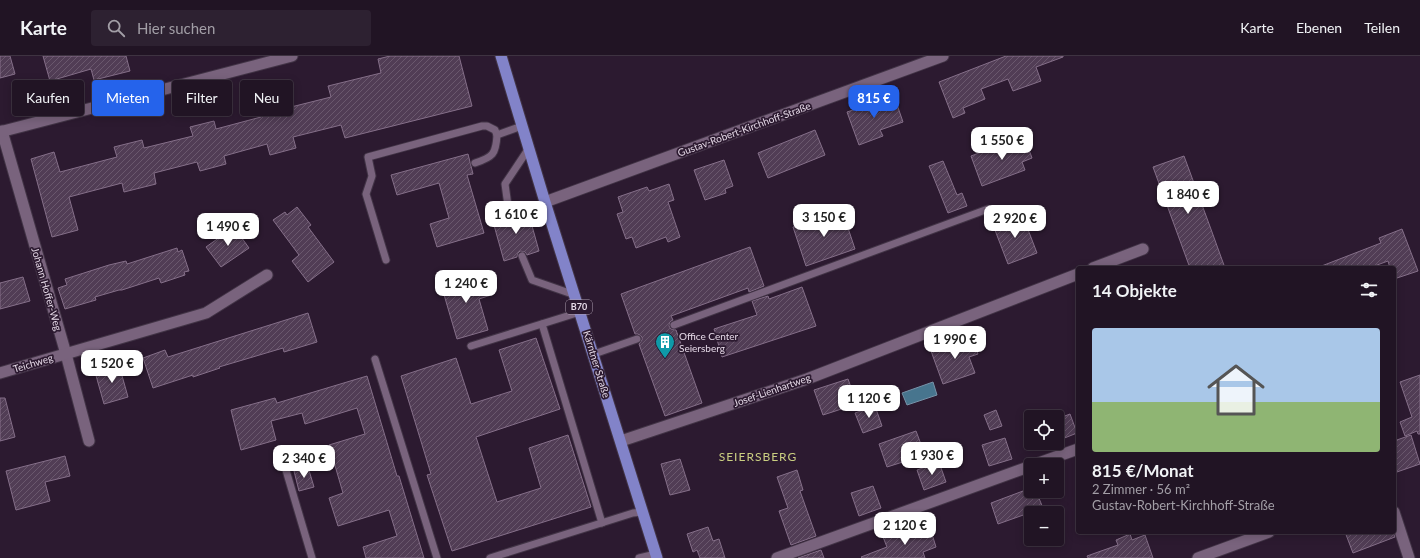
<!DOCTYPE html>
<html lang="de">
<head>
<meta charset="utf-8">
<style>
  :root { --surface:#211424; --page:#2d2131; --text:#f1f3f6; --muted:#a29ea6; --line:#3e3341; --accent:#2563eb }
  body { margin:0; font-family:Lato,sans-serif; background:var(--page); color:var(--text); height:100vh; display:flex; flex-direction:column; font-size:15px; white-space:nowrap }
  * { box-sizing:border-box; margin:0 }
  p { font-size:13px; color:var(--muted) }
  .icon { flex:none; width:22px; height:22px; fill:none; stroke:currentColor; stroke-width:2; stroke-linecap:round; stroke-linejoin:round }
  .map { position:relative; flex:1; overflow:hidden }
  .sheet { position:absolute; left:1076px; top:210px; width:320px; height:268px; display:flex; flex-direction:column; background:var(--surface); border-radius:4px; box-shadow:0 2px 10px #0003,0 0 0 1px var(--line) }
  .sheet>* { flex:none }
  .guide { position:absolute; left:12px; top:24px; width:380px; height:36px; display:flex; gap:8px }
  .tools { position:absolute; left:1024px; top:354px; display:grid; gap:8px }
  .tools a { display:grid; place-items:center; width:40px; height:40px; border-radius:4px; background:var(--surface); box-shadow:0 2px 10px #0003,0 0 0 1px var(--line); font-size:20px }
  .price { position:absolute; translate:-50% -34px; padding:0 9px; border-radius:8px; background:#fff; color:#222; font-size:13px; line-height:26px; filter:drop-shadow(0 1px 2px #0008) }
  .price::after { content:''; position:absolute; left:50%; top:24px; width:12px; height:9px; margin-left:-6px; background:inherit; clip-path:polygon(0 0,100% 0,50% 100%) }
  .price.on { background:var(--accent); color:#fff }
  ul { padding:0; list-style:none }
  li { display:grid; align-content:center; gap:8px; height:212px; padding:0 16px }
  li span { display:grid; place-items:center; height:124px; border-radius:4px; color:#555 }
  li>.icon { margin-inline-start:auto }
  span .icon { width:72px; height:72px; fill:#fffc; stroke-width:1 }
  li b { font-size:17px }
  h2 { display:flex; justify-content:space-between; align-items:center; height:48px; padding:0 16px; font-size:17px }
  .tag { padding:0 14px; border-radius:4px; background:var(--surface); box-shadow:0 2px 10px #0003,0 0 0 1px var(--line); font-size:14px; line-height:36px }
  .tag.on { background:var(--accent); color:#fff }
  header { display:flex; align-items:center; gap:24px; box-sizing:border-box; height:56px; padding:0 20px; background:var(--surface); border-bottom:1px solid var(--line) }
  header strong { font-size:19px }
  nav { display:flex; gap:22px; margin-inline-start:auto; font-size:14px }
  .search { width:280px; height:36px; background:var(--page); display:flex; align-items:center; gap:10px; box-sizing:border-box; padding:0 14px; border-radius:4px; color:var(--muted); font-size:15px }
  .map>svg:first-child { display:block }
</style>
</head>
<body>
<header>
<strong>Karte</strong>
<div class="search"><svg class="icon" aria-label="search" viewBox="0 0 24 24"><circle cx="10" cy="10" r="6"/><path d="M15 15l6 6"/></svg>Hier suchen</div>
<nav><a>Karte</a><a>Ebenen</a><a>Teilen</a></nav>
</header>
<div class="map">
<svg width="1420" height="502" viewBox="0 0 1420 502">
  <defs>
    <pattern id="building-hatch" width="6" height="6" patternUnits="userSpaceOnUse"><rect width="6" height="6" fill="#513d55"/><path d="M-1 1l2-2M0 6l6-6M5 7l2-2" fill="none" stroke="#6a586d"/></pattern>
  </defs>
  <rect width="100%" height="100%" fill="#2c1a30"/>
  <polygon fill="#47758e" stroke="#7793a9" points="933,326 937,339 907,349 902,337"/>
  <g fill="url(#building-hatch)" stroke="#856f89">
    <polygon points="0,0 10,0 15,18 0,22"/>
    <polygon points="43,0 126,0 130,15 94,24 91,13 50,25"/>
    <polygon points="390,0 459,0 472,50 345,82 341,69 293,81 296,92 270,99 267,88 224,100 226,108 200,115 197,106 154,117 156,128 124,136 122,127 69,141 78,174 52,181 31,103 54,96 60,116 117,101 114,91 142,84 144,92 193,80 190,71 214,65 216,73 261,61 258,52 285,45 287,52 331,41 328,30 381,17 378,3"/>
    <polygon points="1006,0 1063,0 1063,1 1036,11 1041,25 1013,35 1008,23 981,33 985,43 963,52 965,57 953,62 939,26"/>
    <polygon points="894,40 903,66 880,74 883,80 859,89 847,56"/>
    <polygon points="815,74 825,99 768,122 758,97"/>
    <polygon points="1024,80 1032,102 1022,106 1025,114 982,130 971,100"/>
    <polygon points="468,98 473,118 467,119 484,177 437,191 430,168 449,162 439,127 397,139 391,119"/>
    <polygon points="1184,100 1212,176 1225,212 1190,212 1153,111"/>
    <polygon points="724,104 733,130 725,133 726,137 705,144 694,114"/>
    <polygon points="943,105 957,139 962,137 967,150 948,157 929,110"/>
    <polygon points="669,128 674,144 668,146 680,181 668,186 666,181 636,192 632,181 626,183 617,158 623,156 618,141 647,131 649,135"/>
    <polygon points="297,151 311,169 308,171 334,206 308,226 292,205 299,199 273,164 285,156 287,159"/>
    <polygon points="527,152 539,195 527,199 525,196 520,195 518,197 517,201 504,205 492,162 504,159 507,161 510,162 513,159 514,156"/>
    <polygon points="842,154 855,193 806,210 793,171"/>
    <polygon points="1022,158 1037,197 1008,208 993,169"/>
    <polygon points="234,171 249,192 221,211 206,191"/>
    <polygon points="1402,173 1418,215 1394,223 1394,212 1390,212 1388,205 1369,212 1319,212 1319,211 1381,187 1379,182"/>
    <polygon points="750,191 764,230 749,236 748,232 671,260 673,264 670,266 669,270 671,273 676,274 702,347 665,360 639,288 642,284 642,281 638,278 635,278 621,238"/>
    <polygon points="177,192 178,196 182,194 189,215 184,216 185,219 161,227 159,222 122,234 119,234 95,241 96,244 65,253 58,232 67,229 65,223 109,209 126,205 127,208"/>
    <polygon points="468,217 472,228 490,222 494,238 479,243 488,274 457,283 440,225"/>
    <polygon points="23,221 30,245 0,253 0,227"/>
    <polygon points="802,231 816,270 722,301 714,273 757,259 752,245 768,240 769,243"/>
    <polygon points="308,257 317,286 284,296 283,292 219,311 220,312 193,321 193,319 153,332 143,302 165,294 168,301"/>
    <polygon points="971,280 978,298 969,301 975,317 943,328 931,295"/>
    <polygon points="536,282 560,353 476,381 497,446 541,432 529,392 568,379 591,451 452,495 427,419 431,418 401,320 456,302 471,348 512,335 499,294"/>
    <polygon points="119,309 128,341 104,348 95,316"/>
    <polygon points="1420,319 1420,378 1418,378 1417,375 1405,380 1400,366 1412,361 1400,326"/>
    <polygon points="367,320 397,420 399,420 424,502 366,502 363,491 397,480 389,454 338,470 329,442 343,437 329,389 365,378 357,352 305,368 302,357 271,365 276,384 241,394 231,354 275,342 277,347"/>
    <polygon points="848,323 857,348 823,359 814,334"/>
    <polygon points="0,342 5,342 15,381 0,385"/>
    <polygon points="875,350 882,370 863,377 855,357"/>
    <polygon points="996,354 1002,370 990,374 984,359"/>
    <polygon points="1070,358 1077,377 1057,385 1057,363"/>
    <polygon points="916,375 925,399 887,411 879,388"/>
    <polygon points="1411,379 1420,408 1394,417 1394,385"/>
    <polygon points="1005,382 1012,403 989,410 982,389"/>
    <polygon points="65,400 70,420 45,426 50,445 16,454 6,415"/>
    <polygon points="680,403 690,434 670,439 661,408"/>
    <polygon points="939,406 946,426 924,434 917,414"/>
    <polygon points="308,411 314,431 299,435 294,415"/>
    <polygon points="797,414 803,434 800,435 816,480 791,489 779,455 788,452 777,421"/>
    <polygon points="873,430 881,452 859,460 851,437"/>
    <polygon points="1031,432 1031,435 1036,435 1043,452 998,468 991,447"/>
    <polygon points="708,471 713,485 719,483 725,502 700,502 697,494 693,496 687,478"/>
    <polygon points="910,471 914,481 931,475 936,491 923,496 925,502 862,502 861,501 887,491 883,481"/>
    <polygon points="1345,476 1393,476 1395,481 1353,497"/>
    <polygon points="1130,478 1132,484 1145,479 1153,502 1088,502 1087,500 1118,489 1116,484"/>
    <polygon points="821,494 824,502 798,502"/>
  </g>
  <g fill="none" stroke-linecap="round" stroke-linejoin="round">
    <g stroke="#423446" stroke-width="9">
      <g id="service">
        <path d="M475 107C493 101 496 98 497 79"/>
        <polyline points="509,157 505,128 529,92"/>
        <polyline points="522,200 532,224 575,239"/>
        <polyline points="386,204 366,138 372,120 368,101 482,70 487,70 495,74 497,79 522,70"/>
        <polyline points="542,268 602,467"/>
        <polyline points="674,269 988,153"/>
        <polyline points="471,290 580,256"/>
        <polyline points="594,298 637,283"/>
        <polyline points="375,303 437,502"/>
        <polyline points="280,394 312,502"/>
        <polyline points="490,502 633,457 643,456"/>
        <polyline points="639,502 656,498"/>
      </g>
    </g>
    <g stroke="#423446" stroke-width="13">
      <g id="minor">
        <polyline points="2,75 66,298 89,385"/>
        <polyline points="0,76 292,0"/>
        <polyline points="545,146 943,0"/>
        <polyline points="1093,212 1143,193"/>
        <polyline points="0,317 206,257 267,219"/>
        <polyline points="621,385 807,323 1078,218"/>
        <polyline points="1033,409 1078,393"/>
        <polyline points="1394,456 1409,502"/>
        <polyline points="777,502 1031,410"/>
        <polyline points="1198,502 1269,476"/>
      </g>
    </g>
    <g stroke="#423446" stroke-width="13">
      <polyline id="primary" points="501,0 545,146 657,502"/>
    </g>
    <use href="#service" stroke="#79637d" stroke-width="7"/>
    <use href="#minor" stroke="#79637d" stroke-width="11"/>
    <use href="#primary" stroke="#8283c9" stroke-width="11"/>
  </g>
  <defs>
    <g id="building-pin" transform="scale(1)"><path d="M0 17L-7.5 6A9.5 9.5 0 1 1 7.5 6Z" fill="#0f9aa8" stroke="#2c1a30"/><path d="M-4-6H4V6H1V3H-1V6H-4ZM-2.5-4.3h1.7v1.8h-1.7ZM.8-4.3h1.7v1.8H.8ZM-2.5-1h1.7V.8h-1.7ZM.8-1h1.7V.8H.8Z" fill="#fff"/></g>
  </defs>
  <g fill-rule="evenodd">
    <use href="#building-pin" x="665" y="286"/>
  </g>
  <g text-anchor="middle" stroke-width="3.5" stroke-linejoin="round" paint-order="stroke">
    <rect fill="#2c1a30" stroke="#aea0b1" stroke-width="1" x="566" y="244" width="26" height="14" rx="3"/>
    <g font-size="9" font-weight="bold" fill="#e6dae8">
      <text x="579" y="254">B70</text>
    </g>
    <g font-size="10" fill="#e6dae8" stroke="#2c1a30">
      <text transform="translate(744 73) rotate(-20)" y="4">Gustav-Robert-Kirchhoff-Straße</text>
      <text transform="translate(47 233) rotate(74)" y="4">Johann Hoffer-Weg</text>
      <text transform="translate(33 307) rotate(-17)" y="4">Teichweg</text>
      <text transform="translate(597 308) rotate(73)" y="4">Kärntner Straße</text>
      <text transform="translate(772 334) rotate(-19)" y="4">Josef-Lienhartweg</text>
    </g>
    <g font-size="10" fill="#e6dae8" stroke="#2c1a30" text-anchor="start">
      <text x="679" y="284">Office Center<tspan x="679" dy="12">Seiersberg</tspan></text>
    </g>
    <g font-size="12" letter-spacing="1" fill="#cace81" stroke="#2c1a30">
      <text x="758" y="405">SEIERSBERG</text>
    </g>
  </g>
</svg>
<div class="tools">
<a><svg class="icon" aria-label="locate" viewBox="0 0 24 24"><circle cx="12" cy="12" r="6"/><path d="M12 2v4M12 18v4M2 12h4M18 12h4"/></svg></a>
<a>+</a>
<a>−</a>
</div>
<b class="price on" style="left:874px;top:63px">815 €</b>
<b class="price" style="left:1002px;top:105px">1 550 €</b>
<b class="price" style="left:1188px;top:159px">1 840 €</b>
<b class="price" style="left:516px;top:179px">1 610 €</b>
<b class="price" style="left:824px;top:182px">3 150 €</b>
<b class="price" style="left:1015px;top:183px">2 920 €</b>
<b class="price" style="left:228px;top:191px">1 490 €</b>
<b class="price" style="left:466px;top:248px">1 240 €</b>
<b class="price" style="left:955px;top:304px">1 990 €</b>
<b class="price" style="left:112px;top:328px">1 520 €</b>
<b class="price" style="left:869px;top:363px">1 120 €</b>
<b class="price" style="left:932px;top:420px">1 930 €</b>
<b class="price" style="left:304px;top:423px">2 340 €</b>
<b class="price" style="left:905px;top:490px">2 120 €</b>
<div class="guide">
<a class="tag">Kaufen</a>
<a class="tag on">Mieten</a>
<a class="tag">Filter</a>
<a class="tag">Neu</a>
</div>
<section class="sheet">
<h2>14 Objekte<svg class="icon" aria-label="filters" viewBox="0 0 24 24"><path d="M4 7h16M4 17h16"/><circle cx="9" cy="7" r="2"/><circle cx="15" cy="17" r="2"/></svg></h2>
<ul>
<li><span style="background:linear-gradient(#a9c7e8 60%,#8fb573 0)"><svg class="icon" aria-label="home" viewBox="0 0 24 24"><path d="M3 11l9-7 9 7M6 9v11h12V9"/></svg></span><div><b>815 €/Monat</b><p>2 Zimmer · 56 m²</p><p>Gustav-Robert-Kirchhoff-Straße</p></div></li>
</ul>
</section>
</div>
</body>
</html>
